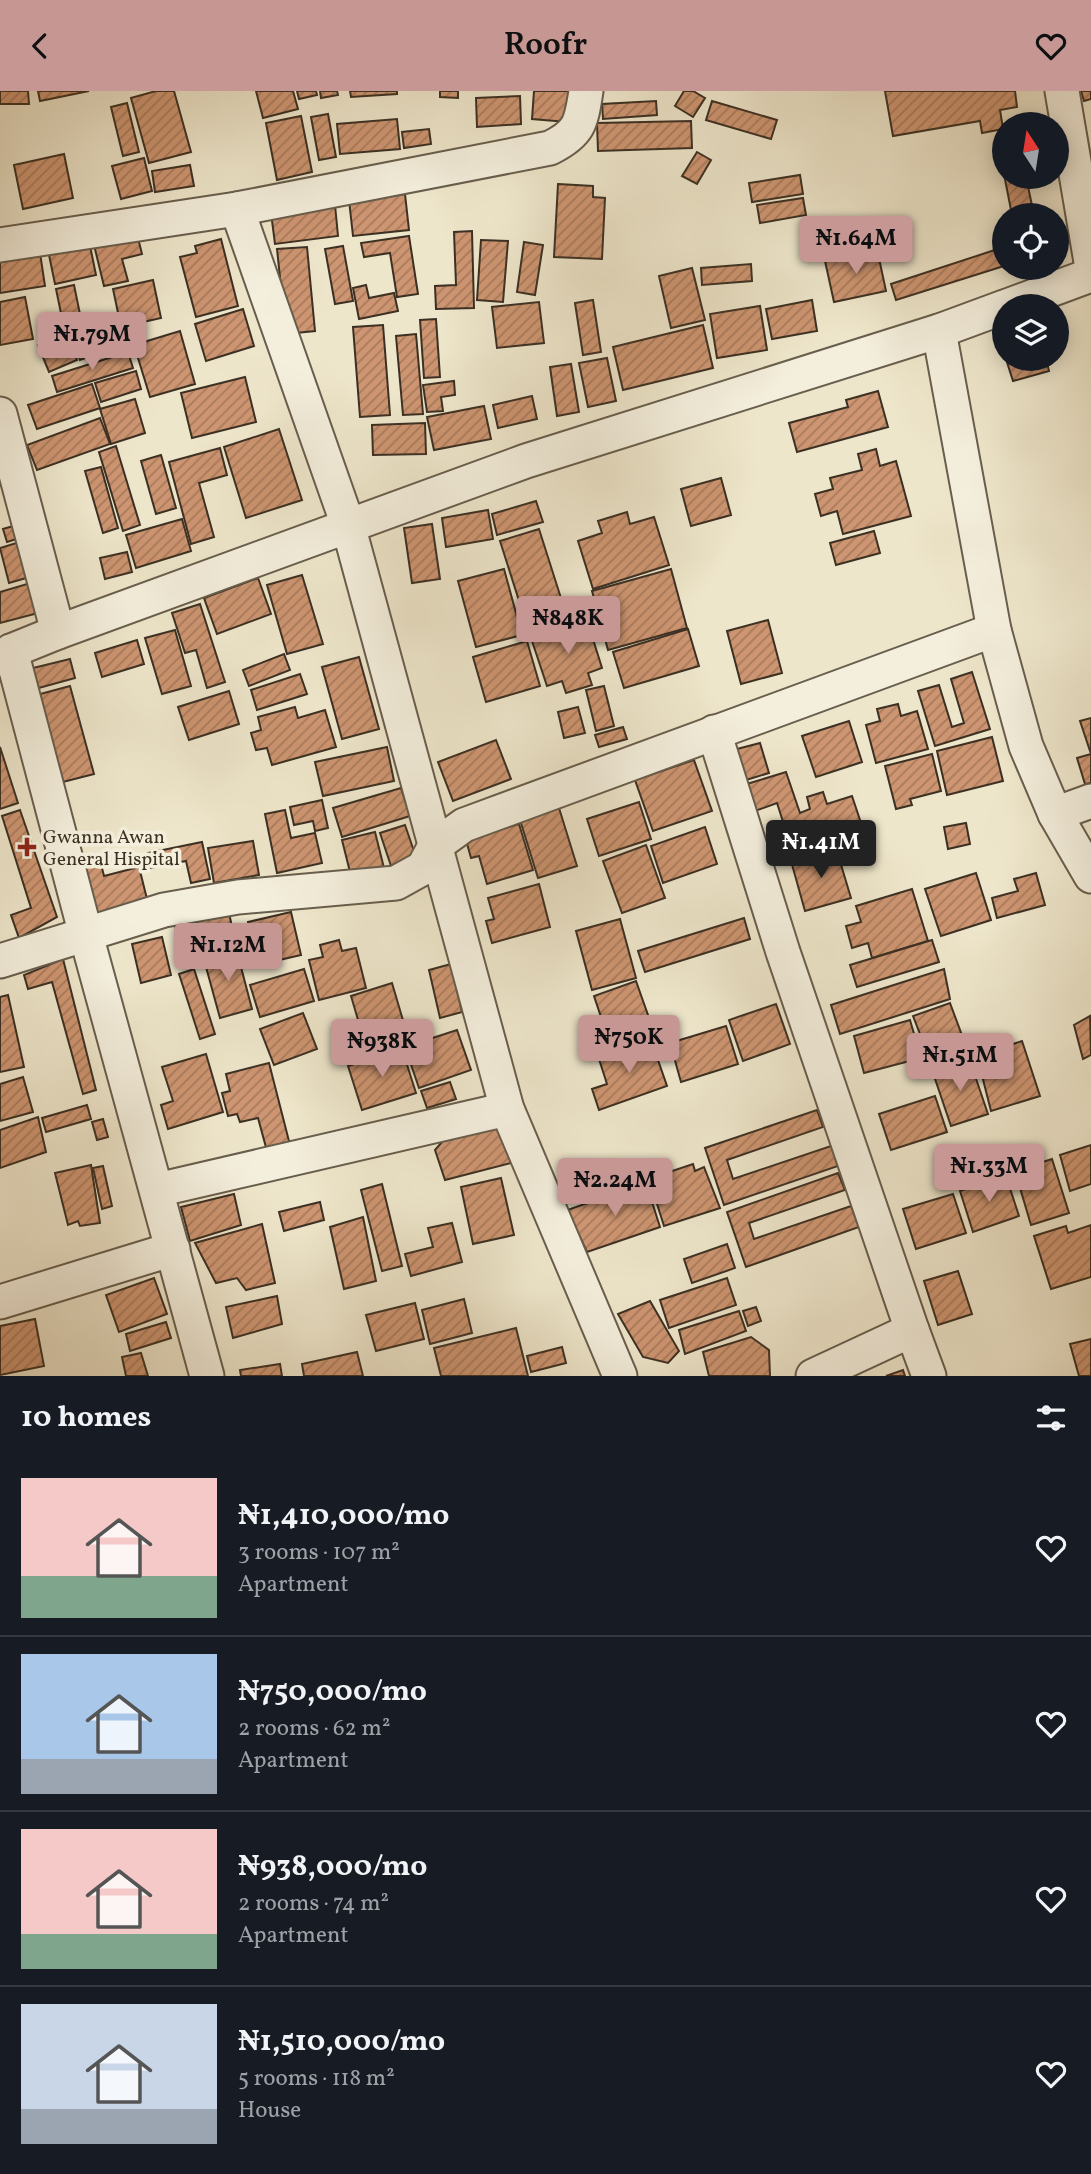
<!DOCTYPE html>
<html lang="en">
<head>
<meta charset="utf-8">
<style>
  :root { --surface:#171b24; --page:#20242c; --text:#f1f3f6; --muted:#9ea1a6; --line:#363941; --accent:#c59692 }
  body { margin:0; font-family:Vollkorn,serif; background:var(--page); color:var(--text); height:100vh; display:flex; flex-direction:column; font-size:26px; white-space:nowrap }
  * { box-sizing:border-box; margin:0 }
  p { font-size:23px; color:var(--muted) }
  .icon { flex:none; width:38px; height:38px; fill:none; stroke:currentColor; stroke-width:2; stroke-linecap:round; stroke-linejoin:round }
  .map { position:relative; height:1285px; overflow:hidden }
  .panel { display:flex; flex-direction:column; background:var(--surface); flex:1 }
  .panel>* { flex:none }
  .needle { width:46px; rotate:348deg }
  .controls { position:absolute; left:992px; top:21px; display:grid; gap:14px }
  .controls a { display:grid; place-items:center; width:77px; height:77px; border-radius:50%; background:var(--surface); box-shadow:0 4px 18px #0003; font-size:35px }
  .price { position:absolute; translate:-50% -60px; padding:0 16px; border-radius:7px; background:var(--accent); color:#111; font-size:23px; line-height:46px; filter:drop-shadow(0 2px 4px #0008) }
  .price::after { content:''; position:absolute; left:50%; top:42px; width:21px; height:16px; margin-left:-10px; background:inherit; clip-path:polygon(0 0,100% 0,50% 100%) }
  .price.current { background:#222; color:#fff }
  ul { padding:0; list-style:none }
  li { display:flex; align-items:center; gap:21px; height:175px; padding:0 21px }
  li+li { border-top:2px solid var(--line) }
  li span { display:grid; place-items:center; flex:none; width:196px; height:140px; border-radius:0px; color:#555 }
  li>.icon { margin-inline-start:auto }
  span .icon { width:84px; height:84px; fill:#fffc; stroke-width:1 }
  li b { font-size:30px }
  h2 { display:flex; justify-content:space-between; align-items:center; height:84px; padding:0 21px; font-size:30px }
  header { display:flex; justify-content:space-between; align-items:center; height:91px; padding:0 21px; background:var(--accent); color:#111; font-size:32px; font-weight:600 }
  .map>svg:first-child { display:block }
</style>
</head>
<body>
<header><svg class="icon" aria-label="back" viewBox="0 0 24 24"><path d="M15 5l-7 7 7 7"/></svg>Roofr<svg class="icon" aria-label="heart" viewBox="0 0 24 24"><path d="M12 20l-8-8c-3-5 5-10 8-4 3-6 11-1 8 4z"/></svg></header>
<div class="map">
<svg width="1091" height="1285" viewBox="0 0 1091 1285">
  <defs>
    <pattern id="building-hatch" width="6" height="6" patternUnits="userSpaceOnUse" patternTransform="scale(1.75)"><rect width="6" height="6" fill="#cd9571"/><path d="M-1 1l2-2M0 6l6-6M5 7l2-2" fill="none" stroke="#a87a5c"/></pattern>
  </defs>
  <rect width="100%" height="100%" fill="#eee6cb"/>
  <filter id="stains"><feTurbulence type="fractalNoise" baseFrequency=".00286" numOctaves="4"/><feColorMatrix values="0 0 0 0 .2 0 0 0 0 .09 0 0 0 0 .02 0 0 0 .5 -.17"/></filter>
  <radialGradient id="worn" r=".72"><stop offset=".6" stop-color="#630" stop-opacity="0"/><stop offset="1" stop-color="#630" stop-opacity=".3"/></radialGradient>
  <g fill="url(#building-hatch)" stroke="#3c3023" stroke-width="2">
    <polygon points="0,0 28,0 29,13 0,13"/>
    <polygon points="38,0 89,0 40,10"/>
    <polygon points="156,0 174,0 191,61 149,72 131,7"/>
    <polygon points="256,0 293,0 298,18 263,27"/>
    <polygon points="297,0 316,0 317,4 299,8"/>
    <polygon points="320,0 337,0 338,4 321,7"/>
    <polygon points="350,0 397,0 397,3 351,6"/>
    <polygon points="440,0 458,0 458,7 440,6"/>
    <polygon points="534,0 570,0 567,31 532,28"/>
    <polygon points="684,0 693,0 705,7 693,26 675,15"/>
    <polygon points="885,0 1015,0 1017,16 1000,19 1003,38 982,42 980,30 893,45"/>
    <polygon points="1081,0 1091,0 1091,8 1084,10"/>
    <polygon points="520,5 521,33 477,36 476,7"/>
    <polygon points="656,10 657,24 603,28 602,13"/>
    <polygon points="712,10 777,29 771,48 706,29"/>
    <polygon points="127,12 139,61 123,65 111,16"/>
    <polygon points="328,23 336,66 319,69 311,26"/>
    <polygon points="301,25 312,81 277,89 266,32"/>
    <polygon points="397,28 400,58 340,63 337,33"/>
    <polygon points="691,30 692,57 598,60 597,32"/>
    <polygon points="429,38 431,53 404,57 402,41"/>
    <polygon points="697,61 711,69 697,93 682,85"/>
    <polygon points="64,63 73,107 23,118 14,74"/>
    <polygon points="144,67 152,100 121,108 112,75"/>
    <polygon points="1001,68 1004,68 1004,86 1026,86 1034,124 1012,124"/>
    <polygon points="190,74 194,95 155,101 152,80"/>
    <polygon points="800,84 803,103 752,111 749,92"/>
    <polygon points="558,93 593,95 593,106 605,107 602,168 554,166"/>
    <polygon points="405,103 409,139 353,145 349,109"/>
    <polygon points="803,107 806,124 760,132 757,114"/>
    <polygon points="335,114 338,145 275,153 271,122"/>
    <polygon points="472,140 474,217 436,218 435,195 456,194 454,141"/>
    <polygon points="137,143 142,163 122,168 128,190 104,195 94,154"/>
    <polygon points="409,145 418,203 397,206 390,162 364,166 361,152"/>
    <polygon points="221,148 238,215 196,226 180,166 197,162 195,155"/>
    <polygon points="481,149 508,150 503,211 477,209"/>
    <polygon points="89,150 96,184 55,193 48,159"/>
    <polygon points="524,151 543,154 535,204 517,201"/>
    <polygon points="343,155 353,210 335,213 325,158"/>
    <polygon points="307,156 315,240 286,243 277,158"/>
    <polygon points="1004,156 1004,175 896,209 891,193"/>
    <polygon points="877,158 886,200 834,211 825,170"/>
    <polygon points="40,162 45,195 0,202 0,168"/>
    <polygon points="751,173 752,190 702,194 701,177"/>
    <polygon points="692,177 705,229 671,237 659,185"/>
    <polygon points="153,189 161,227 121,236 113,198"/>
    <polygon points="74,194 81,228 63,232 56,198"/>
    <polygon points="366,194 369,207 394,202 398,220 359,228 353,197"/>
    <polygon points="25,206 33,248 0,254 0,211"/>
    <polygon points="593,209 601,261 583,264 575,212"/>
    <polygon points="812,209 817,240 772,248 766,218"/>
    <polygon points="539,211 544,252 497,257 492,216"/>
    <polygon points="760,215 767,259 717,267 710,223"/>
    <polygon points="243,218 254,255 206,270 195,233"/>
    <polygon points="109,228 119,255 80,269 70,242"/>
    <polygon points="436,228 440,286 424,287 420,229"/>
    <polygon points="383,234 390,324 360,326 353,236"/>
    <polygon points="703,234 713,277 623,299 613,256"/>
    <polygon points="180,240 195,293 150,306 134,254"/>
    <polygon points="66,243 77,269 49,281 38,254"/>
    <polygon points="416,243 423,323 403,324 396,245"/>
    <polygon points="128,261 133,277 57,301 52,285"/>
    <polygon points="607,267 616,310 588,316 579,272"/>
    <polygon points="1006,268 1046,268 1049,280 1013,290"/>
    <polygon points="571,273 579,321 557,325 550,276"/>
    <polygon points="136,280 141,298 101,311 95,292"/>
    <polygon points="245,286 256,331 192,347 181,302"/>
    <polygon points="454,290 455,304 441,306 443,320 427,321 423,294"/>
    <polygon points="92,293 100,317 37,338 28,314"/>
    <polygon points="878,300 888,336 797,361 789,332 848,316 846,309"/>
    <polygon points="532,305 537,328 498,337 493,314"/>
    <polygon points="135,308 145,342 111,353 100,318"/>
    <polygon points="484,315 491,348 434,359 427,326"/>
    <polygon points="100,327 110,353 37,379 27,354"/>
    <polygon points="425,332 426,363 373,364 372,334"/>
    <polygon points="279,338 302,409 246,427 224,356"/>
    <polygon points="116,355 140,434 123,440 99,361"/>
    <polygon points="220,357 227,384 199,392 214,446 191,453 169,371"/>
    <polygon points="876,358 880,375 896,370 911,425 843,443 837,420 821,425 815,403 833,398 830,387 862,379 858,363"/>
    <polygon points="161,364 176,417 156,423 141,370"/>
    <polygon points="101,376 118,437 103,442 85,380"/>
    <polygon points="721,387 731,424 691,435 681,398"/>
    <polygon points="536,410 543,431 497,444 492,423"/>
    <polygon points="488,419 493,448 446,456 442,427"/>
    <polygon points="627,421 630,433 654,426 669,474 593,498 578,450 602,442 598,430"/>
    <polygon points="182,428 191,460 136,477 126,444"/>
    <polygon points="20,433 23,446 7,451 3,438"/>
    <polygon points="432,433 440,488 412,492 404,437"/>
    <polygon points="539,438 567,526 528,538 500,450"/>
    <polygon points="874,440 880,462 836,474 830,452"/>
    <polygon points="23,450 33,485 9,492 0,457"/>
    <polygon points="127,461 132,481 105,488 100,467"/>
    <polygon points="504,478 522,544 476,556 458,490"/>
    <polygon points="671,478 687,537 608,559 592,500"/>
    <polygon points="302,484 323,553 287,563 267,494"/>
    <polygon points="258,487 271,523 217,543 204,507"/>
    <polygon points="34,491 42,521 0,532 0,501"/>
    <polygon points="200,513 225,591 207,597 196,559 185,562 172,522"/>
    <polygon points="587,529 602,577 588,582 592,594 566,602 562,590 547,595 531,547"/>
    <polygon points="768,529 782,582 741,593 727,540"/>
    <polygon points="688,538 699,575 624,597 613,561"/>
    <polygon points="175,539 191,595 162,603 145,547"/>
    <polygon points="137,549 144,573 102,586 95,562"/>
    <polygon points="527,550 540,595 486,611 473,566"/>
    <polygon points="284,563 290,579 249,595 243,579"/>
    <polygon points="359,566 379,638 342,648 322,576"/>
    <polygon points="70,568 75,587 35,598 29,578"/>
    <polygon points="972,581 990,638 935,655 918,600 939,594 952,636 964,632 951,588"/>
    <polygon points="300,583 307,603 257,619 251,599"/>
    <polygon points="70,595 94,683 55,693 33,605"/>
    <polygon points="604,595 614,635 596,640 586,599"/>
    <polygon points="229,600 239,633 189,649 178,616"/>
    <polygon points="898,613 901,625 917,620 928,658 876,672 866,634 880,630 877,618"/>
    <polygon points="295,616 298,627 325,619 336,656 272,674 267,657 256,659 251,642 261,639 258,626"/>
    <polygon points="578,616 585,642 564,647 558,621"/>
    <polygon points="1091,627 1091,692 1085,693 1077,667 1091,663 1080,630"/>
    <polygon points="849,630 862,671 816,686 802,645"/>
    <polygon points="623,636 627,648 599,656 595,644"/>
    <polygon points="992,646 1003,690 947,704 937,660"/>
    <polygon points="496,649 511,688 453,710 438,671"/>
    <polygon points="760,652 769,682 746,689 737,658"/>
    <polygon points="0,656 18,712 0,718"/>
    <polygon points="387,656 394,690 323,705 315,671"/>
    <polygon points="932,663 941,700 910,708 912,714 896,718 885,675"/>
    <polygon points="694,669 712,720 653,740 635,689"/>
    <polygon points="786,681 800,722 810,718 807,706 823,701 827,713 852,705 865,744 776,773 767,743 785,737 777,712 755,720 747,693"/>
    <polygon points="401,697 410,725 342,746 333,717"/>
    <polygon points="322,709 328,737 315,740 313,730 294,734 290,716"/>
    <polygon points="639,711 651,748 599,765 587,728"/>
    <polygon points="559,717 577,775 538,787 520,729"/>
    <polygon points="20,719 57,826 19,847 11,824 31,817 2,725"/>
    <polygon points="285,719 291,747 315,742 322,772 277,782 265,723"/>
    <polygon points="966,732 970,753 948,758 944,736"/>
    <polygon points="519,733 533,779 487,793 479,765 471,767 466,749"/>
    <polygon points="405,734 418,772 393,781 380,742"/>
    <polygon points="705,736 717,773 663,792 651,755"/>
    <polygon points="375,741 385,781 352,789 342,749"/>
    <polygon points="253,750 259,784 214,792 208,757"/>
    <polygon points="202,751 210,788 191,792 186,770 150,777 148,762"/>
    <polygon points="646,754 665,807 622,822 603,770"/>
    <polygon points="836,757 851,807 805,820 791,770"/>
    <polygon points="99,765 104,785 139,776 149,816 94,830 78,770"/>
    <polygon points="976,782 991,829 941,845 925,798"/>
    <polygon points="1036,782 1045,814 997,827 992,807 1018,800 1014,788"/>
    <polygon points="539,793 550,836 492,852 486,830 494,828 488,807"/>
    <polygon points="912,798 928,850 872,867 868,852 852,857 846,835 861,831 856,815"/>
    <polygon points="291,821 301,864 258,874 248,831"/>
    <polygon points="229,822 236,854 182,866 175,834"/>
    <polygon points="744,827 750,848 645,881 638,860"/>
    <polygon points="620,828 636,887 592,899 576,840"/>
    <polygon points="162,846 171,884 141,892 132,853"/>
    <polygon points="339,849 342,860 356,857 366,897 319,909 309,869 323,866 320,854"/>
    <polygon points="932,849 939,871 857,896 850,874"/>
    <polygon points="236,857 252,918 220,927 203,865"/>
    <polygon points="63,868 96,999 83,1003 52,891 28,898 24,884"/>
    <polygon points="451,873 462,921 440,927 429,879"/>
    <polygon points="194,878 215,943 200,948 179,883"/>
    <polygon points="304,878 314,910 260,926 250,894"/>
    <polygon points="944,878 950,908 840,943 831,914"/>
    <polygon points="636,890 654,941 602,960 592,933 602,929 594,905"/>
    <polygon points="392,892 407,943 366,956 351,905"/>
    <polygon points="8,904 24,976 0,981 0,906"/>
    <polygon points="950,912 970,966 934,979 913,925"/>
    <polygon points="776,913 790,953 743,970 729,929"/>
    <polygon points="303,922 317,958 274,974 260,938"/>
    <polygon points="1090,925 1091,964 1083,968 1074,934"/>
    <polygon points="910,929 921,967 864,982 854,945"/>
    <polygon points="350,933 361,965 343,971 332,939"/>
    <polygon points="726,935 738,973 681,991 670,952"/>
    <polygon points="457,939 471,979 419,997 405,956"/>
    <polygon points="651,949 667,995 599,1019 592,998 607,993 599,968"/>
    <polygon points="1022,950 1040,1005 991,1020 977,965"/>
    <polygon points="402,958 416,1002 362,1019 348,975"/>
    <polygon points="206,963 223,1021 168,1038 161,1014 173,1010 162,976"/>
    <polygon points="970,970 988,1023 951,1035 933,982"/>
    <polygon points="269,972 290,1054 267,1060 258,1027 240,1031 237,1023 228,1025 222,1002 230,1000 226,983"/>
    <polygon points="23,986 33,1021 0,1030 0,993"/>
    <polygon points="450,991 456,1008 427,1017 421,1000"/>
    <polygon points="935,1005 947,1041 891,1059 879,1023"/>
    <polygon points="87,1014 91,1028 46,1041 42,1027"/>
    <polygon points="817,1019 823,1036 727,1069 733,1088 831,1055 838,1075 724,1114 705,1057"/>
    <polygon points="38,1026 46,1061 0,1077 0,1039"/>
    <polygon points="103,1028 108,1046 97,1049 92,1031"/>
    <polygon points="498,1031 511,1072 445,1089 435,1059 448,1044"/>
    <polygon points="1091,1054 1091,1093 1070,1100 1060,1064"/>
    <polygon points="1052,1068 1069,1122 1031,1134 1015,1080"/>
    <polygon points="693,1073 695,1080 704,1076 720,1117 664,1135 651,1094 663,1091 660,1084"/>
    <polygon points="91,1074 100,1132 80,1135 78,1130 68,1134 55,1082"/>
    <polygon points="103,1075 112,1115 102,1118 93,1077"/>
    <polygon points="838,1082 845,1099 749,1132 754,1148 851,1115 859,1136 746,1176 727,1121"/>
    <polygon points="1006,1085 1019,1125 973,1141 960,1100"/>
    <polygon points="501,1087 514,1144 473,1153 461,1096"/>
    <polygon points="646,1092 660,1136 587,1161 567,1119"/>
    <polygon points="382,1093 402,1175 382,1180 361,1099"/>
    <polygon points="234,1103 241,1134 190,1150 181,1116"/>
    <polygon points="953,1103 966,1142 916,1158 903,1118"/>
    <polygon points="320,1111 324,1129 284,1140 279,1121"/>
    <polygon points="363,1126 376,1190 344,1198 330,1136"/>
    <polygon points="452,1132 462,1171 411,1185 405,1163 433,1156 428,1137"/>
    <polygon points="262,1133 275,1192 246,1199 237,1187 216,1192 195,1152"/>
    <polygon points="1091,1134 1091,1186 1051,1198 1034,1145 1066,1135 1068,1142"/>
    <polygon points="727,1153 735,1177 692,1192 684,1168"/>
    <polygon points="958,1180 972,1223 938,1234 924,1190"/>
    <polygon points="154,1187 167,1223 119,1241 106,1204"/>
    <polygon points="727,1187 736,1214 669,1237 660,1209"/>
    <polygon points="277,1205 282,1233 233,1247 226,1216"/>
    <polygon points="464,1208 472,1242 430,1253 422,1219"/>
    <polygon points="650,1210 679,1260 668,1272 643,1266 618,1223"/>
    <polygon points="415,1212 424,1248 376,1260 366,1224"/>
    <polygon points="756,1216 761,1230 748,1235 743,1220"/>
    <polygon points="739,1220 746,1240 685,1263 679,1239"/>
    <polygon points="35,1228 44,1275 0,1284 0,1235"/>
    <polygon points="166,1231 171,1247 130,1260 126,1243"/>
    <polygon points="516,1237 528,1285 441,1285 434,1257"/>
    <polygon points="751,1246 769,1259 770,1285 709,1285 703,1261"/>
    <polygon points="1091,1248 1091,1285 1079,1285 1070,1253"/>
    <polygon points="562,1256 566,1272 531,1281 527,1265"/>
    <polygon points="357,1261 363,1285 304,1285 302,1273"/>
    <polygon points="141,1262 148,1285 126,1285 122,1266"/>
    <polygon points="280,1273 282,1285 241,1285 240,1279"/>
    <polygon points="903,1279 905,1285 886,1285"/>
  </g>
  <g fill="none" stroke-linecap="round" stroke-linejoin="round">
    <g stroke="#685e4d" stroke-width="37">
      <g id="street">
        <polyline points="1062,0 1091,171"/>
        <polyline points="237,118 348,434 507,1018 620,1285"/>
        <path d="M0 154 237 118 550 57C580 42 581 32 586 0"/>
        <polyline points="1007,215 1091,184"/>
        <polyline points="939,240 994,539 1026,655 1055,723 1091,785"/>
        <polyline points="0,323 58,541"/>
        <polyline points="11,560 86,844 207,1285"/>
        <polyline points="0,568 11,560 58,541 526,370 939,240 1004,216"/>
        <polyline points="714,641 783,861 912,1239 929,1285"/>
        <polyline points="1055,723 1091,710"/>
        <polyline points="0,870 164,819 238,806 396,792 423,777 435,755 464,734 994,539"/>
        <polyline points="157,1099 507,1018"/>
        <polyline points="0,1211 173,1158"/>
        <polyline points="813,1285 912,1239"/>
      </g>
    </g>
    <use href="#street" stroke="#f4efdd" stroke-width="33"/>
  </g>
  <path fill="#8f2418" stroke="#f4efdd" stroke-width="2.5" d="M23.5 745.5h7v7h7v7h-7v7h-7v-7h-7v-7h7z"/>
  <g text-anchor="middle" stroke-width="7" stroke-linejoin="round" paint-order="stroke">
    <g font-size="19" fill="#3c3023" stroke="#f4efdd" text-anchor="start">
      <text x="43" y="752">Gwanna Awan<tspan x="43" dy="22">General Hispital</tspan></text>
    </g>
  </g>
  <rect width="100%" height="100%" filter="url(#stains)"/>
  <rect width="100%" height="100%" fill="url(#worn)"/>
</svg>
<div class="controls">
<a><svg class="needle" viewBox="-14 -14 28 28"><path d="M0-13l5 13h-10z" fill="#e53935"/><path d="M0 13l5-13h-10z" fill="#9ea1a6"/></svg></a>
<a><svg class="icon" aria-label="locate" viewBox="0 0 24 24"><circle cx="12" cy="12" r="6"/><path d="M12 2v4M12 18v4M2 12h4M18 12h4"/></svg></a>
<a><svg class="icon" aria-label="layers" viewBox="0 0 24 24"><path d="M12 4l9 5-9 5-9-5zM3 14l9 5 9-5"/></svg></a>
</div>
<b class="price" style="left:856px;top:185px">₦1.64M</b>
<b class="price" style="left:92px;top:281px">₦1.79M</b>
<b class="price" style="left:568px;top:565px">₦848K</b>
<b class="price current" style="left:821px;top:789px">₦1.41M</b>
<b class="price" style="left:228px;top:892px">₦1.12M</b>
<b class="price" style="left:629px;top:984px">₦750K</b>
<b class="price" style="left:382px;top:988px">₦938K</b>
<b class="price" style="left:960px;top:1002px">₦1.51M</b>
<b class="price" style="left:989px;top:1113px">₦1.33M</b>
<b class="price" style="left:615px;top:1127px">₦2.24M</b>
</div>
<section class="panel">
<h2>10 homes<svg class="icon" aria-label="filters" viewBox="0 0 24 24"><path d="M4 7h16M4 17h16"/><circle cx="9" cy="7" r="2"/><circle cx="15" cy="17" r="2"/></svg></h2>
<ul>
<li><span style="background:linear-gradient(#f6c9c9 70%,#7fa58c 0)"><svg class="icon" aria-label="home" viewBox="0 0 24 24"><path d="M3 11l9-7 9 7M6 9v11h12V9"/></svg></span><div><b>₦1,410,000/mo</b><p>3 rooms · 107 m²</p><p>Apartment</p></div><svg class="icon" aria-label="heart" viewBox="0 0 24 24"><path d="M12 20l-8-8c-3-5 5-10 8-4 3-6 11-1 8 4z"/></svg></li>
<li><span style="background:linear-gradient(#a9c7e8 75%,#9aa5b1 0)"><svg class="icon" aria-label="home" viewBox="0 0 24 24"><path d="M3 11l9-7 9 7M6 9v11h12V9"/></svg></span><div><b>₦750,000/mo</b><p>2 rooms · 62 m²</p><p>Apartment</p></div><svg class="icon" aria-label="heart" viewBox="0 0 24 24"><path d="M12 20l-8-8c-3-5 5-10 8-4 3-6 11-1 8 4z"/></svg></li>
<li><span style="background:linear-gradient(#f6c9c9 75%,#7fa58c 0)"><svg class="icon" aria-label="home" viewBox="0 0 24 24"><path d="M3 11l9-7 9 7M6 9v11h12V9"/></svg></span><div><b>₦938,000/mo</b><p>2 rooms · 74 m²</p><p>Apartment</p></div><svg class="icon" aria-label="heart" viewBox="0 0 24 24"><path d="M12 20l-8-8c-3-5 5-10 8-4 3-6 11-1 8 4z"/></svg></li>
<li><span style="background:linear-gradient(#c9d6e8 75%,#9aa5b1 0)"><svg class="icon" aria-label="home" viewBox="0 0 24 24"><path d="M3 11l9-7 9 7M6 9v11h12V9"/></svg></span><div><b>₦1,510,000/mo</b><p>5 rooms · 118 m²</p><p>House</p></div><svg class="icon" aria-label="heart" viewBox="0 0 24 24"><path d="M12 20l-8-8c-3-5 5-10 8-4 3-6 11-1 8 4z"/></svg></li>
</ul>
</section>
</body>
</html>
